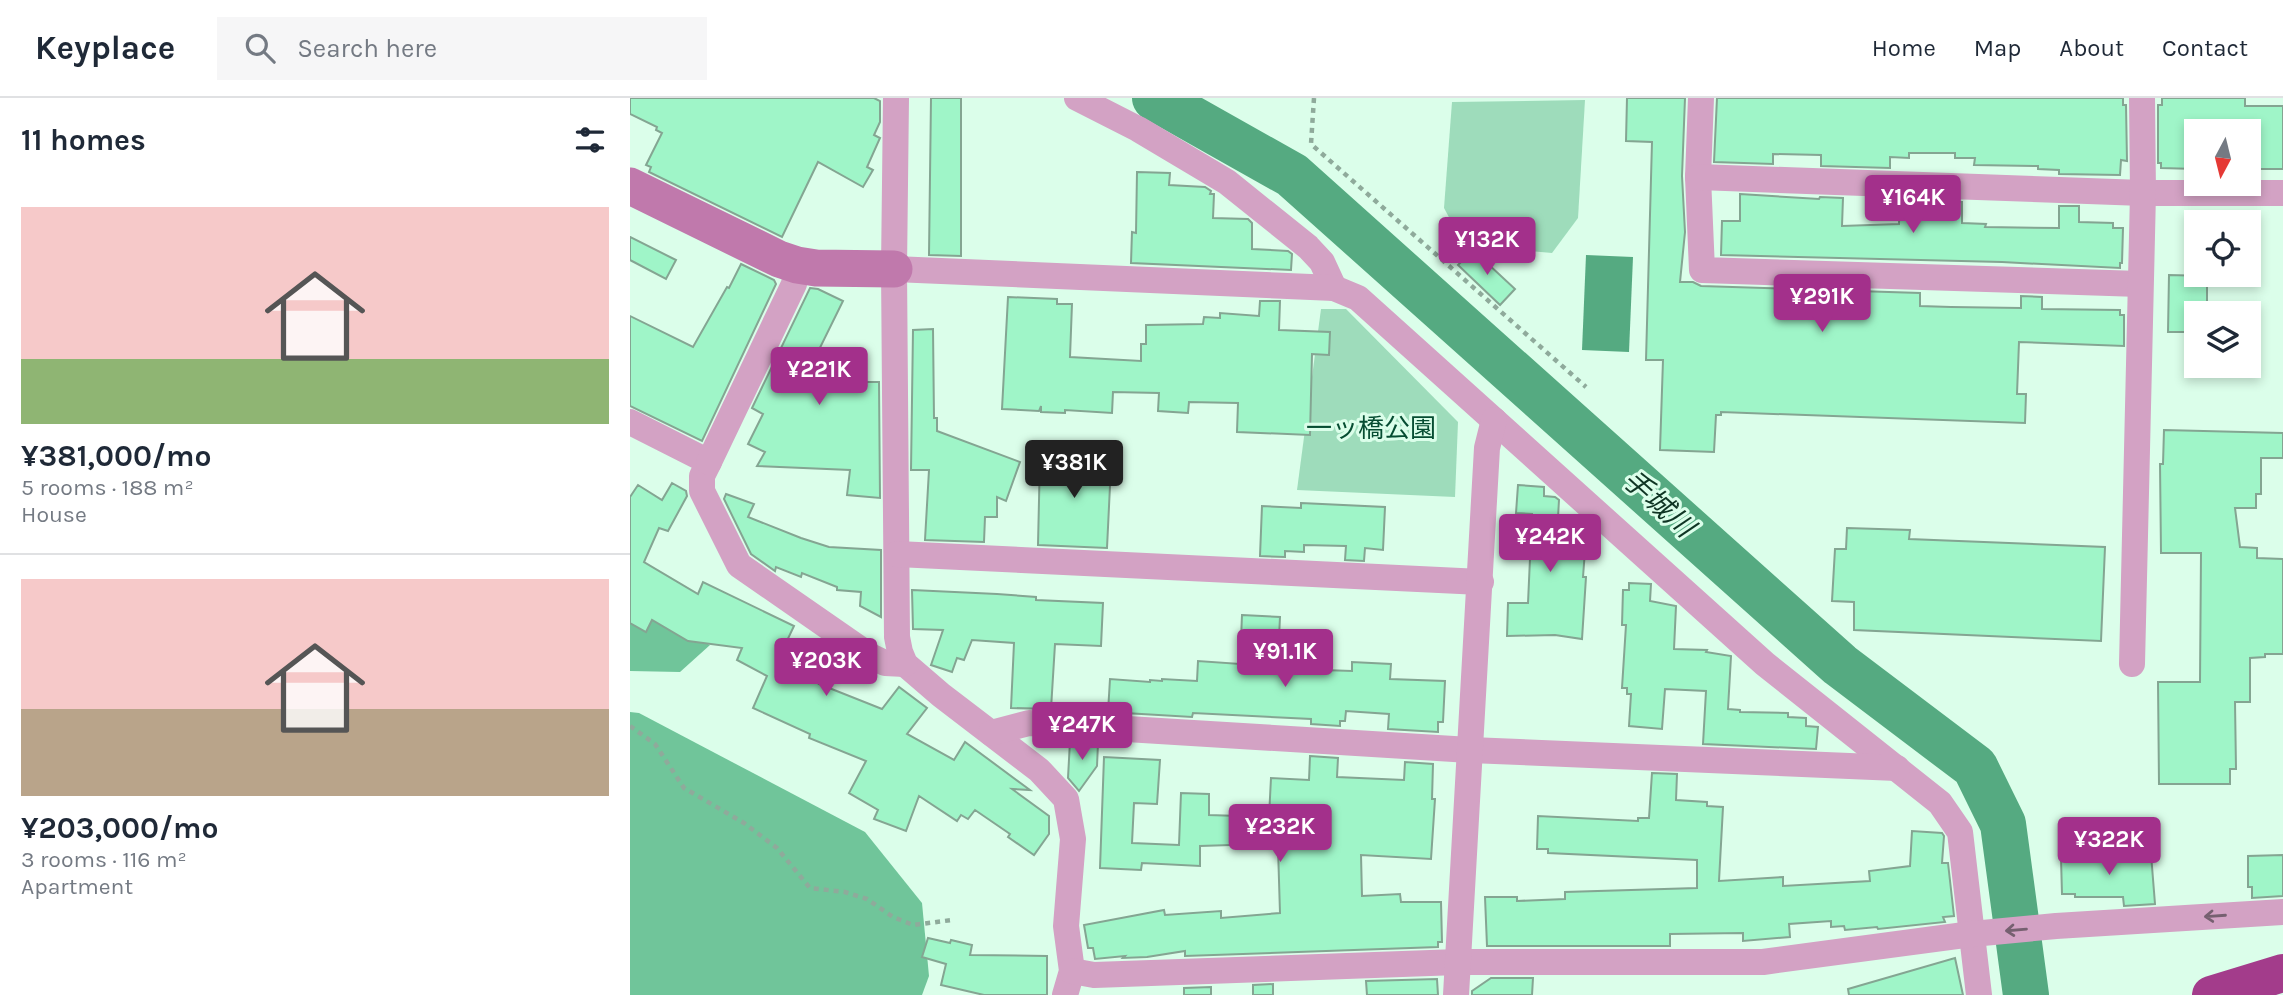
<!DOCTYPE html>
<html lang="en">
<head>
<meta charset="utf-8">
<style>
  :root { --surface:#fff; --page:#f6f6f7; --text:#1f2937; --muted:#747a83; --line:#e0e1e3; --accent:#a3308b }
  body { margin:0; font-family:Karla,"Noto Sans JP",sans-serif; background:var(--page); color:var(--text); height:100vh; display:flex; flex-direction:column; font-size:26px; white-space:nowrap }
  * { box-sizing:border-box; margin:0 }
  p { font-size:23px; color:var(--muted) }
  .icon { flex:none; width:38px; height:38px; fill:none; stroke:currentColor; stroke-width:2; stroke-linecap:round; stroke-linejoin:round }
  .map { position:relative; flex:1; overflow:hidden }
  .side { display:flex; flex-direction:column; background:var(--surface); width:630px }
  .side>* { flex:none }
  .needle { width:46px; rotate:187deg }
  .fabs { position:absolute; left:1554px; top:21px; display:grid; gap:14px }
  .fabs a { display:grid; place-items:center; width:77px; height:77px; border-radius:0px; background:var(--surface); box-shadow:0 4px 10px #0003; font-size:35px }
  .price { position:absolute; translate:-50% -60px; padding:0 16px; border-radius:7px; background:var(--accent); color:#fff; font-size:23px; line-height:46px; filter:drop-shadow(0 2px 4px #0008) }
  .price::after { content:''; position:absolute; left:50%; top:42px; width:21px; height:16px; margin-left:-10px; background:inherit; clip-path:polygon(0 0,100% 0,50% 100%) }
  .price.current { background:#222; color:#fff }
  ul { padding:0; list-style:none }
  li { display:grid; align-content:center; gap:14px; height:371px; padding:0 21px }
  li+li { border-top:2px solid var(--line) }
  li span { display:grid; place-items:center; height:217px; border-radius:0px; color:#555 }
  li>.icon { margin-inline-start:auto }
  span .icon { width:126px; height:126px; fill:#fffc; stroke-width:1 }
  li b { font-size:30px }
  h2 { display:flex; justify-content:space-between; align-items:center; height:84px; padding:0 21px; font-size:30px }
  header { display:flex; align-items:center; gap:42px; box-sizing:border-box; height:98px; padding:0 35px; background:var(--surface); border-bottom:2px solid var(--line) }
  header strong { font-size:33px }
  nav { display:flex; gap:38px; margin-inline-start:auto; font-size:24px }
  .search { width:490px; height:63px; background:var(--page); display:flex; align-items:center; gap:18px; box-sizing:border-box; padding:0 24px; border-radius:0px; color:var(--muted); font-size:26px }
  main { display:flex; flex:1; min-height:0 }
  .map>svg:first-child { display:block }
</style>
</head>
<body>
<header>
<strong>Keyplace</strong>
<div class="search"><svg class="icon" aria-label="search" viewBox="0 0 24 24"><circle cx="10" cy="10" r="6"/><path d="M15 15l6 6"/></svg>Search here</div>
<nav><a>Home</a><a>Map</a><a>About</a><a>Contact</a></nav>
</header>
<main>
<section class="side">
<h2>11 homes<svg class="icon" aria-label="filters" viewBox="0 0 24 24"><path d="M4 7h16M4 17h16"/><circle cx="9" cy="7" r="2"/><circle cx="15" cy="17" r="2"/></svg></h2>
<ul>
<li><span style="background:linear-gradient(#f6c9c9 70%,#8fb573 0)"><svg class="icon" aria-label="home" viewBox="0 0 24 24"><path d="M3 11l9-7 9 7M6 9v11h12V9"/></svg></span><div><b>¥381,000/mo</b><p>5 rooms · 188 m²</p><p>House</p></div></li>
<li><span style="background:linear-gradient(#f6c9c9 60%,#b9a48a 0)"><svg class="icon" aria-label="home" viewBox="0 0 24 24"><path d="M3 11l9-7 9 7M6 9v11h12V9"/></svg></span><div><b>¥203,000/mo</b><p>3 rooms · 116 m²</p><p>Apartment</p></div></li>
</ul>
</section>
<div class="map">
<svg width="1653" height="897" viewBox="0 0 1653 897">
  <rect width="100%" height="100%" fill="#dbfeea"/>
  <g fill="#9edcbb">
    <polygon points="955,2 948,120 922,155 834,147 814,110 822,4"/>
    <polygon points="691,211 716,211 828,324 825,399 667,392"/>
  </g>
  <g fill="#70c59a">
    <polygon points="0,515 23,519 80,547 50,574 0,573"/>
    <polygon points="0,614 9,615 235,734 292,805 299,878 292,897 0,897"/>
  </g>
  <polygon fill="#55aa81" points="956,157 1003,159 999,254 952,252"/>
  <g fill="none" stroke-linecap="round" stroke-linejoin="round">
    <polyline stroke="#55aa81" stroke-width="46" points="525,0 662,77 1210,567 1345,669 1373,726 1396,897"/>
  </g>
  <g fill="#9ff5c8" stroke="#84a592" stroke-width="2">
    <polygon points="0,0 244,0 250,3 250,24 244,37 250,40 237,69 243,72 233,89 188,64 152,139 19,74 21,69 16,67 32,35 26,32 27,29 0,16"/>
    <polygon points="301,0 331,0 331,158 299,157"/>
    <polygon points="997,0 1055,0 1052,78 1055,134 1050,184 1063,184 1071,188 1290,195 1290,208 1321,209 1391,210 1391,198 1412,199 1412,211 1490,212 1490,217 1494,217 1494,248 1389,244 1387,296 1396,296 1395,325 1091,314 1091,317 1086,317 1084,354 1030,352 1033,262 1016,262 1022,44 996,43"/>
    <polygon points="1087,0 1493,0 1493,7 1496,7 1497,63 1491,62 1490,77 1429,76 1429,72 1408,71 1408,68 1344,67 1345,60 1325,60 1325,55 1279,55 1279,60 1260,59 1260,70 1191,68 1191,57 1143,56 1143,66 1084,64"/>
    <polygon points="1532,0 1615,0 1615,8 1653,8 1653,71 1619,71 1619,33 1566,33 1566,71 1531,70 1531,65 1528,65 1528,7 1532,7"/>
    <polygon points="507,74 540,75 539,87 575,89 581,93 580,96 584,96 583,120 618,121 622,125 622,151 658,153 662,156 661,172 501,165 502,134 506,135"/>
    <polygon points="1110,96 1189,101 1190,99 1213,100 1212,128 1269,126 1270,102 1332,104 1332,125 1356,126 1355,129 1429,130 1429,108 1449,108 1449,124 1483,125 1483,130 1493,130 1492,165 1490,165 1490,170 1372,164 1091,157 1092,123 1110,123"/>
    <polygon points="0,139 46,162 36,181 0,162"/>
    <polygon points="843,152 885,191 870,207 828,167"/>
    <polygon points="111,166 144,182 146,186 72,343 0,308 0,218 63,249 97,189 99,190"/>
    <polygon points="1539,177 1577,178 1577,215 1566,215 1566,234 1538,234"/>
    <polygon points="180,190 188,191 213,203 178,274 217,273 217,277 228,277 228,284 249,284 250,400 217,397 220,372 127,368 135,354 118,346 133,316 122,310"/>
    <polygon points="378,199 427,201 427,206 442,206 440,259 511,263 511,246 516,246 516,227 573,226 574,219 590,220 590,215 629,218 630,203 650,203 649,232 700,234 699,257 682,256 680,337 607,334 608,305 559,304 558,315 528,313 529,295 483,294 482,315 435,312 435,315 411,314 411,308 409,313 372,311"/>
    <polygon points="303,231 304,320 307,320 307,333 390,364 376,403 367,399 367,419 355,419 354,444 295,442 299,372 281,372 283,232"/>
    <polygon points="1534,332 1653,335 1653,360 1631,360 1631,396 1626,396 1626,410 1605,410 1610,449 1627,450 1627,460 1653,461 1653,556 1635,556 1635,559 1620,560 1620,604 1605,604 1606,671 1600,671 1600,686 1529,686 1528,584 1570,584 1571,455 1531,455 1530,366 1533,366"/>
    <polygon points="414,354 475,357 474,367 481,367 477,450 408,447 410,359 414,359"/>
    <polygon points="42,385 56,393 57,398 38,433 29,430 14,464 68,496 73,484 164,528 153,551 198,572 189,586 252,611 269,589 297,610 277,636 324,662 335,644 400,692 382,691 419,718 419,736 404,757 378,739 380,736 345,712 338,721 331,717 327,723 289,698 276,733 244,721 248,712 219,695 236,663 179,640 180,636 123,610 137,578 107,562 112,550 58,543 22,522 16,534 0,525 0,399 8,387 32,402"/>
    <polygon points="888,387 914,389 914,398 925,399 929,402 927,437 956,439 953,479 956,479 952,541 925,537 877,538 878,505 898,505 902,416 886,415"/>
    <polygon points="96,396 124,406 118,419 171,440 199,449 251,452 251,519 230,508 231,494 207,492 207,489 172,475 171,479 146,469 145,473 121,456 94,401"/>
    <polygon points="671,405 755,409 753,452 735,450 734,463 715,462 716,448 674,447 674,454 655,453 655,459 630,458 632,408 671,410"/>
    <polygon points="1217,430 1280,432 1279,441 1475,449 1471,543 1224,532 1224,504 1202,503 1205,451 1216,451"/>
    <polygon points="999,485 1021,486 1020,503 1046,508 1044,551 1077,552 1076,554 1101,558 1098,611 1110,612 1110,614 1158,615 1158,619 1176,620 1176,628 1188,629 1186,651 1073,646 1076,593 1035,591 1032,631 999,628 1001,596 997,596 997,590 992,590 996,527 992,527 993,492 999,492"/>
    <polygon points="282,492 367,496 406,499 406,502 473,505 471,548 425,546 421,611 381,610 384,545 342,542 334,562 327,560 322,574 301,567 313,532 283,531"/>
    <polygon points="612,517 650,519 648,560 664,562 663,571 722,573 722,564 761,566 760,581 815,583 813,624 808,624 808,634 758,631 759,616 716,613 715,623 710,623 710,628 681,626 681,621 563,615 562,619 478,614 480,581 520,584 520,582 532,583 532,581 567,583 568,563 610,566"/>
    <polygon points="440,643 468,645 467,668 449,693 438,680"/>
    <polygon points="680,658 708,660 707,679 774,682 775,664 803,666 802,701 805,701 801,761 731,757 732,798 770,796 771,804 811,804 812,844 808,844 808,849 555,858 555,853 517,859 493,860 495,858 465,861 463,850 458,850 454,827 534,812 535,817 591,813 591,820 650,815 648,750 632,750 632,746 570,748 570,768 512,765 511,772 470,770 474,659 530,662 527,706 504,705 502,745 549,747 551,695 579,696 579,717 639,719 641,680 679,682"/>
    <polygon points="1022,675 1047,676 1046,702 1077,704 1077,708 1093,709 1089,783 1153,779 1153,788 1240,783 1239,773 1280,768 1282,733 1312,735 1314,738 1312,765 1318,765 1324,818 1313,819 1315,824 1248,831 1247,829 1215,832 1214,828 1201,829 1201,823 1159,826 1160,839 1113,843 1113,835 1040,836 1040,848 857,848 855,799 887,799 887,803 935,801 935,794 1067,790 1067,762 918,755 918,751 907,751 908,718 1008,723 1008,720 1019,720"/>
    <polygon points="1451,754 1489,754 1488,758 1521,756 1525,806 1494,808 1493,799 1445,799 1445,796 1432,796 1431,760 1435,760 1434,756 1451,756"/>
    <polygon points="1653,757 1653,798 1622,800 1622,789 1618,789 1618,758"/>
    <polygon points="298,840 320,845 321,842 342,847 340,857 417,858 417,897 354,897 311,887 316,866 292,859"/>
    <polygon points="1325,860 1333,897 1219,897 1218,891"/>
    <polygon points="861,880 903,880 902,897 842,897 842,893"/>
    <polygon points="807,881 808,897 737,897 736,883"/>
    <polygon points="643,886 643,897 623,897 623,887"/>
    <polygon points="581,889 581,897 554,897 554,890"/>
  </g>
  <g fill="none" stroke-linecap="round" stroke-linejoin="round">
    <g stroke="#8faa9b" stroke-width="4.5" stroke-dasharray="5 5" stroke-linecap="butt">
      <polyline points="684,0 681,46 956,289"/>
      <polyline points="0,628 25,646 54,690 114,725 147,750 180,790 215,794 237,801 263,819 283,827 322,822"/>
    </g>
    <g stroke="#d3a2c4" stroke-width="26">
      <polyline points="266,0 264,171 267,539 270,554 275,566 311,597 409,672 436,701 443,741 436,828 442,873 435,897"/>
      <polyline points="447,0 508,31 597,84 678,149 692,164 704,190"/>
      <polyline points="1071,0 1068,79 1072,172 1510,186"/>
      <polyline points="1068,79 1513,95 1653,95"/>
      <polyline points="264,171 704,190 728,200 1135,566 1310,705 1330,734 1349,897"/>
      <polyline points="0,324 79,364 72,378 72,393 109,467 240,558 255,565 275,566"/>
      <polyline points="79,364 164,186 167,167"/>
      <polyline points="267,456 851,484"/>
      <polyline points="1502,566 1513,95 1512,0"/>
      <polyline points="361,635 399,625 840,652 1267,670"/>
      <polyline points="442,873 464,877 828,864 1133,864 1342,836 1426,828 1653,814"/>
      <polyline points="826,897 857,350 864,322"/>
    </g>
    <polyline stroke="#c079ac" stroke-width="37" points="0,88 149,161 167,167 186,170 264,171"/>
    <polyline stroke="#a33c8b" stroke-width="38" points="1581,897 1653,875"/>
  </g>
  <defs><path id="oneway-shaft" d="M-6 0H5M1.5-3L5.5 0L1.5 3" fill="none" stroke-width="1.6" stroke-linecap="round" stroke-linejoin="round" transform="scale(1.75)"/></defs>
  <g stroke="#766070">
    <use href="#oneway-shaft" transform="translate(1585 818) rotate(176)"/>
    <use href="#oneway-shaft" transform="translate(1386 832) rotate(175)"/>
  </g>
  <g text-anchor="middle" stroke-width="6" stroke-linejoin="round" paint-order="stroke">
    <g font-size="26" fill="#064d32" stroke="#dbfeea">
      <text x="741" y="339">一ッ橋公園</text>
    </g>
    <g font-size="28" font-style="italic" fill="#0f3524" stroke="#dbfeea">
      <text transform="translate(1029 405) rotate(42)" y="10">手城川</text>
    </g>
  </g>
</svg>
<div class="fabs">
<a><svg class="needle" viewBox="-14 -14 28 28"><path d="M0-13l5 13h-10z" fill="#e53935"/><path d="M0 13l5-13h-10z" fill="#747a83"/></svg></a>
<a><svg class="icon" aria-label="locate" viewBox="0 0 24 24"><circle cx="12" cy="12" r="6"/><path d="M12 2v4M12 18v4M2 12h4M18 12h4"/></svg></a>
<a><svg class="icon" aria-label="layers" viewBox="0 0 24 24"><path d="M12 4l9 5-9 5-9-5zM3 14l9 5 9-5"/></svg></a>
</div>
<b class="price" style="left:1283px;top:137px">¥164K</b>
<b class="price" style="left:857px;top:179px">¥132K</b>
<b class="price" style="left:1192px;top:236px">¥291K</b>
<b class="price" style="left:189px;top:309px">¥221K</b>
<b class="price current" style="left:444px;top:402px">¥381K</b>
<b class="price" style="left:920px;top:476px">¥242K</b>
<b class="price" style="left:655px;top:591px">¥91.1K</b>
<b class="price" style="left:196px;top:600px">¥203K</b>
<b class="price" style="left:452px;top:664px">¥247K</b>
<b class="price" style="left:650px;top:766px">¥232K</b>
<b class="price" style="left:1479px;top:779px">¥322K</b>
</div>
</main>
</body>
</html>
